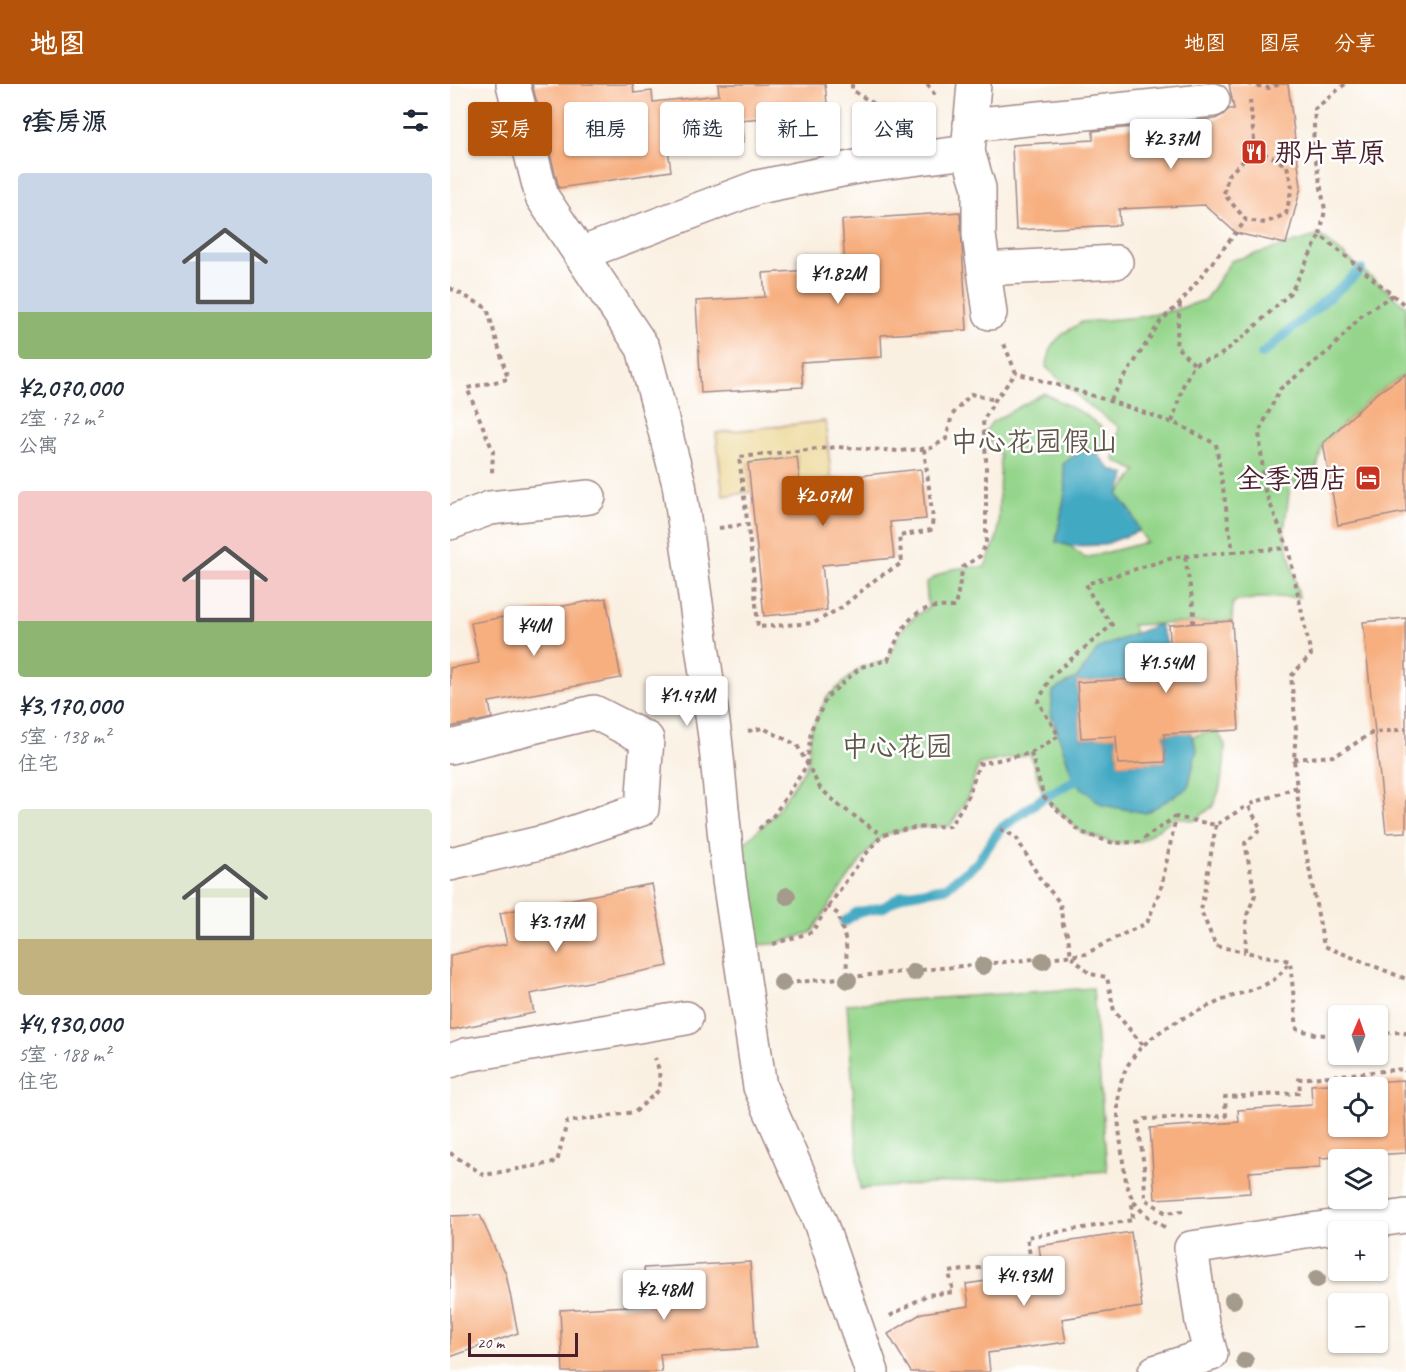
<!DOCTYPE html>
<html lang="zh">
<head>
<meta charset="utf-8">
<style>
  :root { --surface:#fff; --page:#f6f6f7; --text:#1f2937; --muted:#747a83; --accent:#b45309 }
  body { margin:0; font-family:Caveat,"LXGW WenKai TC",sans-serif; background:var(--page); color:var(--text); height:100vh; display:flex; flex-direction:column; font-size:22px; white-space:nowrap }
  * { box-sizing:border-box; margin:0 }
  p { font-size:20px; color:var(--muted) }
  .icon { flex:none; width:33px; height:33px; fill:none; stroke:currentColor; stroke-width:2; stroke-linecap:round; stroke-linejoin:round }
  .map { position:relative; flex:1; overflow:hidden }
  .drawer { display:flex; flex-direction:column; background:var(--surface); width:450px }
  .drawer>* { flex:none }
  .banner { position:absolute; left:18px; top:18px; width:570px; height:54px; display:flex; gap:12px }
  .needle { width:39px; rotate:2deg }
  .controls { position:absolute; left:878px; top:921px; display:grid; gap:12px }
  .controls a { display:grid; place-items:center; width:60px; height:60px; border-radius:6px; background:var(--surface); box-shadow:0 2px 4px #0004; font-size:30px }
  .scale { position:absolute; left:18px; bottom:15px; width:110px; box-sizing:border-box; padding-left:6px; border:3px solid #4a1f2b; border-top:0; font-size:16px; line-height:21px; white-space:nowrap; color:#4a1f2b; -webkit-text-stroke:4px #fff; paint-order:stroke }
  .price { position:absolute; translate:-50% -51px; padding:0 14px; border-radius:6px; background:#fff; color:#222; font-size:20px; line-height:39px; filter:drop-shadow(0 2px 3px #0008) }
  .price::after { content:''; position:absolute; left:50%; top:36px; width:18px; height:14px; margin-left:-9px; background:inherit; clip-path:polygon(0 0,100% 0,50% 100%) }
  .price.current { background:var(--accent); color:#fff }
  ul { padding:0; list-style:none }
  li { display:grid; align-content:center; gap:12px; height:318px; padding:0 18px }
  li span { display:grid; place-items:center; height:186px; border-radius:6px; color:#555 }
  li>.icon { margin-inline-start:auto }
  span .icon { width:108px; height:108px; fill:#fffc; stroke-width:1 }
  li b { font-size:26px }
  h2 { display:flex; justify-content:space-between; align-items:center; height:72px; padding:0 18px; font-size:26px }
  .pill { padding:0 21px; border-radius:6px; background:var(--surface); box-shadow:0 2px 4px #0004; font-size:21px; line-height:54px }
  .pill.current { background:var(--accent); color:#fff }
  header { display:flex; align-items:center; gap:36px; box-sizing:border-box; height:84px; padding:0 30px; background:var(--accent); color:#fff }
  header strong { font-size:28px }
  nav { display:flex; gap:33px; margin-inline-start:auto; font-size:21px }
  main { display:flex; flex:1; min-height:0 }
  .map>svg:first-child { display:block }
</style>
</head>
<body>
<header>
<strong>地图</strong>
<nav><a>地图</a><a>图层</a><a>分享</a></nav>
</header>
<main>
<section class="drawer">
<h2>9套房源<svg class="icon" aria-label="filters" viewBox="0 0 24 24"><path d="M4 7h16M4 17h16"/><circle cx="9" cy="7" r="2"/><circle cx="15" cy="17" r="2"/></svg></h2>
<ul>
<li><span style="background:linear-gradient(#c9d6e8 75%,#8fb573 0)"><svg class="icon" aria-label="home" viewBox="0 0 24 24"><path d="M3 11l9-7 9 7M6 9v11h12V9"/></svg></span><div><b>¥2,070,000</b><p>2室 · 72 m²</p><p>公寓</p></div></li>
<li><span style="background:linear-gradient(#f6c9c9 70%,#8fb573 0)"><svg class="icon" aria-label="home" viewBox="0 0 24 24"><path d="M3 11l9-7 9 7M6 9v11h12V9"/></svg></span><div><b>¥3,170,000</b><p>5室 · 138 m²</p><p>住宅</p></div></li>
<li><span style="background:linear-gradient(#dfe7d0 70%,#c2b280 0)"><svg class="icon" aria-label="home" viewBox="0 0 24 24"><path d="M3 11l9-7 9 7M6 9v11h12V9"/></svg></span><div><b>¥4,930,000</b><p>5室 · 188 m²</p><p>住宅</p></div></li>
</ul>
</section>
<div class="map">
<svg width="956" height="1288" viewBox="0 0 956 1288">
  <rect width="100%" height="100%" fill="#fff"/>
  <filter id="ink" filterUnits="userSpaceOnUse"><feTurbulence type="fractalNoise" baseFrequency=".0167" numOctaves="2"/><feDisplacementMap in="SourceGraphic" scale="12" xChannelSelector="R" yChannelSelector="G"/><feConvolveMatrix kernelMatrix="1 2 1 2 8 2 1 2 1" color-interpolation-filters="sRGB"/></filter>
  <filter id="wash" filterUnits="userSpaceOnUse"><feTurbulence type="fractalNoise" baseFrequency=".008" numOctaves="4" result="noise"/><feDisplacementMap in="SourceGraphic" scale="24" xChannelSelector="R" yChannelSelector="G"/><feGaussianBlur stdDeviation="1.35" result="paint"/><feColorMatrix in="noise" values="0 0 0 0 0 0 0 0 0 0 0 0 0 0 0 0 0 1.4 0 .05"/><feComposite in="paint" operator="in"/></filter>
  <g filter="url(#wash)">
    <rect width="100%" height="100%" fill="#faf0e2"/>
    <g fill="#94d58b" stroke="#6f7a5b" stroke-width="1.5">
      <path d="M870 151 956 222V290L927 309 873 359 866 387 840 402 834 447 849 513 809 514 783 518 782 537 682 541 686 550 649 564 628 593 603 607 601 637 609 652 624 697 696 729 737 704 747 665 742 652 767 647 775 661 774 681 769 707 763 722 744 737 726 733 689 758 663 759 631 748 594 713 580 670 529 680 517 715 500 742C478 743 455 743 435 751 423 755 371 833 362 848L325 860 288 862 276 776 324 731 357 681 361 646 377 613 411 583 438 576C450 549 452 539 478 524L476 499C499 483 506 483 535 483L548 450 550 384V371L534 349 542 338 594 309 634 330 651 343 654 364 613 381 616 404 606 458 620 462 635 474 697 458 689 447 682 429 668 411 687 387 664 376 669 343 639 322 596 283 602 261 614 249 632 238 689 233 725 226 755 216 781 177Z"/>
      <polygon points="643,904 657,1087 410,1105 397,920"/>
    </g>
    <polygon fill="#eeda9e" stroke="#9c7c64" stroke-width="1.5" points="375,337 384,417 355,452 347,373 298,379 301,408 273,412 266,349"/>
    <g fill="#43a9c3" stroke="#466477" stroke-width="1.5">
      <polygon points="633,365 644,366 660,385 676,391 668,411 682,429 689,447 653,461 620,462 606,458 616,404 613,380"/>
      <polygon points="709,540 721,569 684,595 627,598 631,654 666,652 668,680 715,678 714,650 740,648 747,665 738,704 696,729 652,721 624,697 601,629 603,607 628,593 649,564"/>
    </g>
    <g fill="none" stroke-linecap="round" stroke-linejoin="round">
      <g stroke="#43a9c3" stroke-width="10">
        <polyline points="812,270 911,186"/>
        <polyline points="394,838 406,829 434,823 453,811 495,804 527,779 550,745 594,713 624,697"/>
      </g>
    </g>
    <g id="blocks">
      <g fill="#f7af7f" fill-rule="evenodd">
        <polygon points="82,0 183,0 184,9 202,7 203,18 269,11 268,0 375,0 378,28 291,36 293,58 218,65 221,87 109,104"/>
        <polygon points="779,0 838,0 851,103 836,160 786,149 755,121 669,125 670,141 566,146 562,61 643,56 643,47 765,35 773,31 779,25 784,25"/>
        <polygon points="510,128 517,246 431,251 432,273 351,278 353,303 251,309 246,217 315,213 313,189 395,184 392,136"/>
        <polygon points="956,290 956,428 888,441 873,359 927,309"/>
        <polygon points="347,373 350,398 471,385 476,435 440,438 444,474 372,481 377,526 314,532 298,379"/>
        <polygon points="156,514 171,594 39,618 42,634 0,643 0,584 29,579 21,539"/>
        <polygon points="956,534 956,748 936,749 913,538"/>
        <polygon points="782,537 789,646 714,650 715,678 668,680 666,652 631,654 627,598 684,595 683,571 721,569 719,541"/>
        <polygon points="202,800 218,882 80,910 84,929 0,946 0,871 57,860 50,829"/>
        <path d="M954 996 956 1069 870 1074V1083L799 1088 800 1109 705 1115 700 1044 789 1038 788 1026 862 1021 861 1001ZM888 1004H927V1042H888Z"/>
        <polygon points="30,1131 56,1190 68,1249 0,1273 0,1132"/>
        <polygon points="681,1148 692,1223 612,1235 616,1258 538,1269 540,1288 461,1288 438,1250 472,1229 519,1222 516,1200 593,1189 589,1162"/>
        <polygon points="300,1178 306,1264 210,1270 212,1288 113,1288 110,1226 197,1221 194,1184"/>
      </g>
    </g>
  </g>
  <g filter="url(#ink)">
    <use href="#blocks" fill-opacity="0" stroke="#a28886" stroke-width="1.5"/>
    <g fill="none" stroke-linecap="round" stroke-linejoin="round">
      <g stroke="#a28886" stroke-width="36">
        <g id="minor">
          <polyline points="63,0 92,113 193,264 229,400 265,653 279,796 310,1003 370,1138 422,1288"/>
          <polyline points="520,41 763,16"/>
          <polyline points="518,68 529,104 529,151 540,229"/>
          <polyline points="130,170 308,103 416,81 518,68 524,0"/>
          <polyline points="534,185 666,178"/>
          <polyline points="0,439 40,424 139,413"/>
          <polyline points="0,663 144,628 197,655 192,725 98,757 0,780"/>
          <polyline points="0,977 16,971 236,934"/>
          <polyline points="705,1288 761,1270 752,1238 741,1164 956,1132"/>
        </g>
      </g>
      <g stroke="#a28886" stroke-width="4" stroke-dasharray="4.5 4.5" stroke-linecap="butt">
        <polyline points="402,0 402,6 455,39"/>
        <polyline points="477,0 487,14"/>
        <polyline points="798,0 819,4 830,0"/>
        <polyline points="895,0 865,25 863,60 875,126 870,151 956,222"/>
        <polyline points="800,16 805,66"/>
        <polygon points="805,66 822,73 837,82 842,103 836,130 815,139 796,136 774,110 778,91"/>
        <polyline points="0,204 37,224 58,295 17,304 43,367 42,389"/>
        <polyline points="943,211 913,230 880,266 830,305 809,348 815,407 838,464 861,571 841,592 846,645 844,675 850,737 874,862 956,895"/>
        <polyline points="730,220 726,262 744,280"/>
        <polyline points="660,316 710,238 730,219 796,136"/>
        <polyline points="722,338 733,302 744,280 769,272 797,250 841,208 870,151"/>
        <polyline points="474,365 483,435 481,446 449,452 452,479 426,495 392,523 364,539 308,543 302,475 289,373 387,363 449,367 481,364 496,355 502,331 521,310 545,316"/>
        <polyline points="269,444 298,440"/>
        <polyline points="783,468 838,464"/>
        <polyline points="735,473 744,526 743,539"/>
        <polyline points="298,647 313,644 347,661 370,704 390,722 432,751"/>
        <polyline points="581,669 594,713 631,748 663,759 689,758 725,733"/>
        <polyline points="844,675 885,672 922,649 956,645"/>
        <polyline points="847,703 798,721 811,745 795,759 805,811 797,831 795,868 840,877 847,945 868,951 888,950"/>
        <polyline points="766,741 751,827 766,862 795,868"/>
        <path d="M309 745 324 731 357 681 361 646 377 613 411 583 438 576C447 556 456 529 480 524 488 522 497 523 505 523L513 483 530 472 536 460V374L533 337 545 316 566 289 554 260"/>
        <polyline points="550,745 566,753 589,793 610,819 613,841 618,852 621,872 640,890 657,893 664,927 693,961"/>
        <polyline points="377,822 388,830 396,858 397,893"/>
        <path d="M323 860 362 848C371 833 423 755 434 751 455 743 478 743 500 742L517 715 529 680 581 669 609 652 588 618 601 592 662 541 642 513 636 500 726 473 783 468 766 360C751 353 736 343 720 338 669 319 618 304 566 289"/>
        <polyline points="328,900 636,870 663,855 697,839 711,804 726,733 766,741 798,721"/>
        <polyline points="927,949 955,948 956,951"/>
        <polyline points="0,1069 34,1091 107,1078 117,1038 185,1028 210,1005 209,986 205,974"/>
        <polyline points="733,1127 716,1129 695,1115 694,1082 688,1039 695,1035 776,1032 775,1013 850,1009 849,995 954,985 956,988"/>
        <path d="M715 1143C680 1125 676 1107 672 1069 670 1050 666 1030 669 1010 674 956 732 934 775 915 790 909 808 905 822 897 829 893 835 883 840 877"/>
        <polyline points="440,1232 477,1211 503,1208 499,1188 581,1177 577,1153 683,1136 682,1118"/>
      </g>
      <use href="#minor" stroke="#fff" stroke-width="33"/>
    </g>
    <g fill="#a59b8d">
      <circle cx="337" cy="812" r="9"/>
      <circle cx="593" cy="877" r="9"/>
      <circle cx="533" cy="882" r="9"/>
      <circle cx="464" cy="888" r="9"/>
      <circle cx="398" cy="896" r="9"/>
      <circle cx="332" cy="899" r="9"/>
      <circle cx="867" cy="1195" r="9"/>
      <circle cx="783" cy="1216" r="9"/>
      <circle cx="795" cy="1277" r="9"/>
    </g>
  </g>
  <defs>
    <g id="restaurant-square" transform="scale(1.35)"><rect x="-9" y="-9" width="18" height="18" rx="4" fill="#c8321e" stroke="#fff"/><path d="M-5-6h1v4h1v-4h1v4h1v-4h1v5L-1.5 .5V6h-2V.5L-5-1ZM5-6V6H3V1.5H1.5Q1.5-4 5-6Z" fill="#fff"/></g>
    <g id="hotel-square" transform="scale(1.35)"><rect x="-9" y="-9" width="18" height="18" rx="4" fill="#c8321e" stroke="#fff"/><path d="M-6-4.5h1.5V1H6V5H4.5V3h-9V5H-6ZM-4 0a1.8 1.8 0 1 1 3.6 0ZM.5 0V-2.5h3Q6-2.5 6 0Z" fill="#fff"/></g>
  </defs>
  <g fill-rule="evenodd">
    <use href="#restaurant-square" x="804" y="68"/>
    <use href="#hotel-square" x="918" y="394"/>
  </g>
  <g text-anchor="middle" stroke-width="5" stroke-linejoin="round" paint-order="stroke">
    <g font-size="28" fill="#4a1f2b" stroke="#fff" text-anchor="start">
      <text x="824" y="78">那片草原</text>
      <text x="898" y="404" text-anchor="end">全季酒店</text>
    </g>
    <g font-size="28" fill="#605648" stroke="#fff">
      <text x="584" y="367">中心花园假山</text>
      <text x="447" y="672">中心花园</text>
    </g>
  </g>
</svg>
<div class="controls">
<a><svg class="needle" viewBox="-14 -14 28 28"><path d="M0-13l5 13h-10z" fill="#e53935"/><path d="M0 13l5-13h-10z" fill="#747a83"/></svg></a>
<a><svg class="icon" aria-label="locate" viewBox="0 0 24 24"><circle cx="12" cy="12" r="6"/><path d="M12 2v4M12 18v4M2 12h4M18 12h4"/></svg></a>
<a><svg class="icon" aria-label="layers" viewBox="0 0 24 24"><path d="M12 4l9 5-9 5-9-5zM3 14l9 5 9-5"/></svg></a>
<a>+</a>
<a>−</a>
</div>
<div class="scale">20 m</div>
<b class="price" style="left:721px;top:86px">¥2.37M</b>
<b class="price" style="left:388px;top:221px">¥1.82M</b>
<b class="price current" style="left:373px;top:443px">¥2.07M</b>
<b class="price" style="left:84px;top:573px">¥4M</b>
<b class="price" style="left:716px;top:610px">¥1.54M</b>
<b class="price" style="left:237px;top:643px">¥1.47M</b>
<b class="price" style="left:106px;top:869px">¥3.17M</b>
<b class="price" style="left:574px;top:1223px">¥4.93M</b>
<b class="price" style="left:214px;top:1237px">¥2.48M</b>
<div class="banner">
<a class="pill current">买房</a>
<a class="pill">租房</a>
<a class="pill">筛选</a>
<a class="pill">新上</a>
<a class="pill">公寓</a>
</div>
</div>
</main>
</body>
</html>
